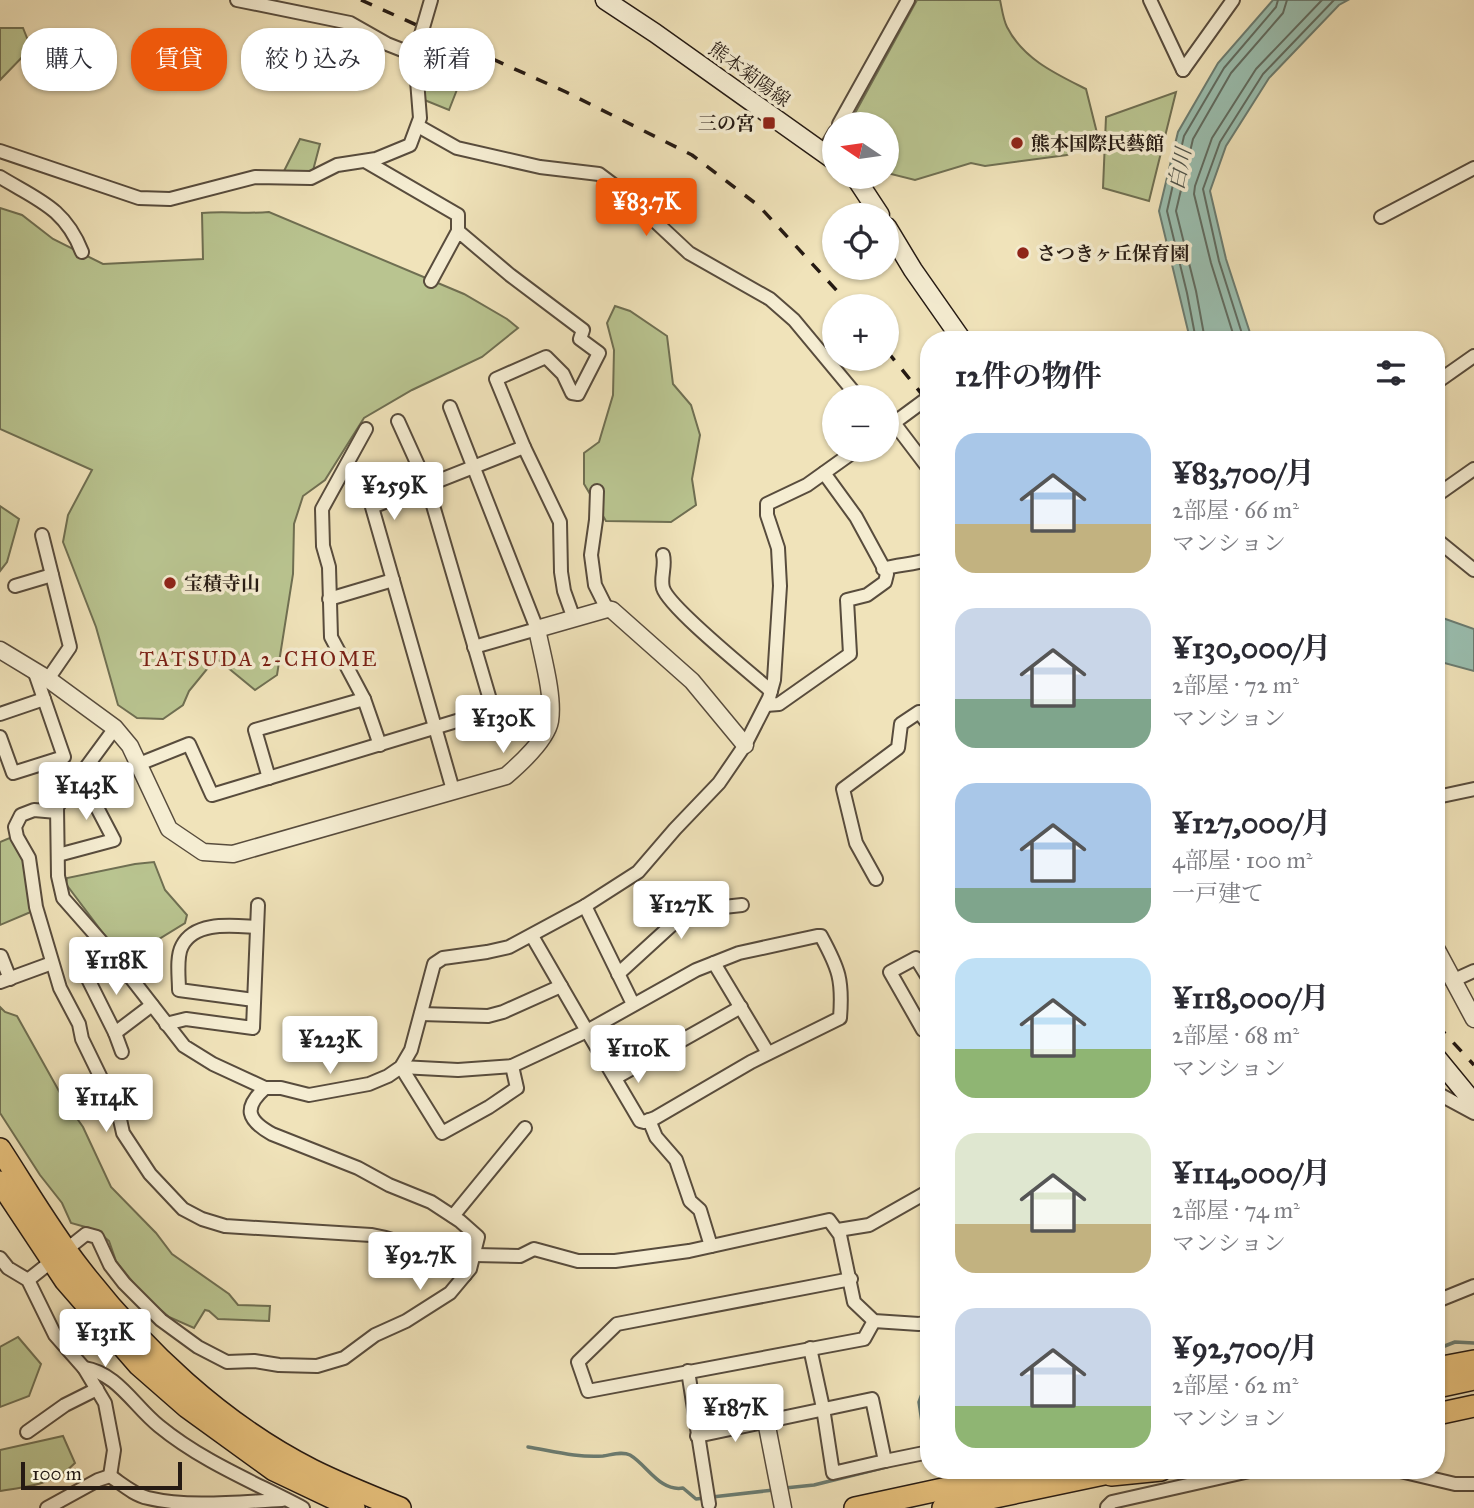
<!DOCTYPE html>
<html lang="ja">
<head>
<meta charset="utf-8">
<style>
  :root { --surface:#fff; --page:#f2f2f3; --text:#2b2b33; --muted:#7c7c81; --accent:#ea580c }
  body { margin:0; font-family:"IM FELL Great Primer","Noto Serif JP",serif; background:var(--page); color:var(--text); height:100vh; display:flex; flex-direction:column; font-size:26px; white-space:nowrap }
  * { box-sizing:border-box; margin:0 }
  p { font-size:23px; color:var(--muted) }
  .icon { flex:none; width:38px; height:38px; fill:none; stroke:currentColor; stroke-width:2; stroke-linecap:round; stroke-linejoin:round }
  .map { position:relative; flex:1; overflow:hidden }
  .side { position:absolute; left:920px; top:331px; width:525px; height:1148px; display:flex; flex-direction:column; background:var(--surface); border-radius:28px; box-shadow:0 2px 5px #0004 }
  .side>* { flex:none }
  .hud { position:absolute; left:21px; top:28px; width:665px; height:63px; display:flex; gap:14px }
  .needle { width:46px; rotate:283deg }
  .controls { position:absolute; left:822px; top:112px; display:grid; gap:14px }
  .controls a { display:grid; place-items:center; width:77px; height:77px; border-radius:50%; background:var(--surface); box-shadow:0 2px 5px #0004; font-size:35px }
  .scale { position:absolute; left:21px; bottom:18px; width:161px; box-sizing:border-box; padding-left:7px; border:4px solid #251a13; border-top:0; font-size:19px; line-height:24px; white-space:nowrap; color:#251a13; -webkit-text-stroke:5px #f5edd2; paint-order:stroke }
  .price { position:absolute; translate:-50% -60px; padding:0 16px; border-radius:7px; background:#fff; color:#222; font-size:23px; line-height:46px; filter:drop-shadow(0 2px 4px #0008) }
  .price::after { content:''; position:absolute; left:50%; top:42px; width:21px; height:16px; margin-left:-10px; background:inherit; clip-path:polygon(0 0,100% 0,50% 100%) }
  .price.current { background:var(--accent); color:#fff }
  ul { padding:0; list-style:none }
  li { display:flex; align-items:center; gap:21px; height:175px; padding:0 35px }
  li span { display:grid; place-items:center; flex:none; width:196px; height:140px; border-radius:21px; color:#555 }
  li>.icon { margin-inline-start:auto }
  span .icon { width:84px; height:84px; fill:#fffc; stroke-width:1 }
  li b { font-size:30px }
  h2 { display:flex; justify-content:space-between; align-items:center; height:84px; padding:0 35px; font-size:30px }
  .pill { padding:0 24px; border-radius:28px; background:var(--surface); box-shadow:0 2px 5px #0004; font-size:24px; line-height:63px }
  .pill.current { background:var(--accent); color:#fff }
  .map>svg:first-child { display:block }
</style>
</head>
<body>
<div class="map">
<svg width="1474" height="1508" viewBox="0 0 1474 1508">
  <rect width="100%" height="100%" fill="#f0e3ba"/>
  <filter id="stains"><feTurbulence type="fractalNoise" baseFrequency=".00286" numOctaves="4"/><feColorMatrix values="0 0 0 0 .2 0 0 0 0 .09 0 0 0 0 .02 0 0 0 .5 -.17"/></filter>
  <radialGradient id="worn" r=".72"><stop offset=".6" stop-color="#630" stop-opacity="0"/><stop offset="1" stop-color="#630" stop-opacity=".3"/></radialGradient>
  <g fill="#b9c490" stroke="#6f6f52" stroke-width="2">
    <path d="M917 0H1000C1002 9 1003 19 1007 27 1023 59 1056 74 1086 89L1098 137 1067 155 985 166 971 163 915 180 887 173V124H849Z"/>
    <polygon points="0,28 23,28 31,48 0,80"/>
    <polygon points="441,56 465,69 449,110 422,99 424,58"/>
    <polygon points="1176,92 1149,201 1103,188 1106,117"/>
    <polygon points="300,139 320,144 311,178 281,177"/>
    <path d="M0 208 22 215 53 239 103 264 203 259 202 213C224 211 246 214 269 212L464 294 507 319 518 328 482 357 412 390 364 418 325 480 303 496 294 524 293 574 277 675 255 690 216 658 189 691 183 705 163 719 137 718 118 705 96 627 63 542 68 515 92 470 0 429Z"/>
    <polygon points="615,306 630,311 667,336 673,384 691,405 700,435 692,479 696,505 671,522 606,521 584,484 584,453 599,442 613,395 614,350 607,323"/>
    <polygon points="0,506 19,519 7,562 0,571"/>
    <polygon points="12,837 29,869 33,911 0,925 0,842"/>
    <polygon points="154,862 165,890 187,915 185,923 141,950 121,957 66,884 67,878 135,864"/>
    <polygon points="0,1007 5,1012 17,1016 64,1100 83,1127 111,1187 156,1233 172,1254 229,1294 238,1305 270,1306 269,1321 218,1319 209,1311 205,1310 194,1328 169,1317 143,1295 116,1261 109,1241 102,1235 89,1228 71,1223 62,1203 40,1175 0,1113"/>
    <polygon points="18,1337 41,1364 29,1396 0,1407 0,1347"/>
    <path d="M63 1436 75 1463C55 1484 27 1487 0 1491V1450Z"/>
  </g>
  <g fill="#9abeaf" stroke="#6b7c71" stroke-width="2">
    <polygon points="1273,0 1348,0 1339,5 1269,78 1226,146 1210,191 1226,259 1252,339 1190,339 1159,211 1178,132 1218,63"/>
    <polygon points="1437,616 1474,629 1474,671 1437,661"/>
  </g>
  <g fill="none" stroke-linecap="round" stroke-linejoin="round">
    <g stroke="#606c61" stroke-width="2">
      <polyline points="1196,340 1187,293 1167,211 1184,136 1224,68 1276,7 1278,0"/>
      <polyline points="1205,340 1196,291 1176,211 1193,139 1231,73 1283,13 1287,0"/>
      <polyline points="1235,340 1211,263 1194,194 1195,186 1212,138 1256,69 1322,0"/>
      <polyline points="1244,340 1219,261 1203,189 1220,142 1263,74 1334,0"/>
    </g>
    <g stroke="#6b7c71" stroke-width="3.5">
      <polyline points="1437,1349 1455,1342 1474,1343"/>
      <path d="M528 1447C552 1451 578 1458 603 1456 611 1455 622 1451 630 1455 647 1465 660 1492 683 1488L696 1499 705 1498"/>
      <polyline points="926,1449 919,1402 929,1375"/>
      <polyline points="785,1488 814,1485 890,1466"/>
      <polyline points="712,1497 774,1490"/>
    </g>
    <g stroke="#584c3d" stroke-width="16">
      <g id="minor">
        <polyline points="237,0 350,23 387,44 415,55"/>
        <polyline points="1150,0 1183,70"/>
        <polyline points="1183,70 1233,0"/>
        <polyline points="839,124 908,0"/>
        <polyline points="418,126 457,148 540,167 599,174 627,195 689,253 770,299 794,320 858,397"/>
        <polyline points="0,151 139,198 170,199 255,177 311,178 337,165 376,159 410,145 420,118 415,55 431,0"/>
        <polyline points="823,153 835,132"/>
        <polyline points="365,161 458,215 458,231"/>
        <path d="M0 177C38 200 65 208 82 252"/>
        <polyline points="1381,217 1474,168"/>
        <polyline points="431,281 458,231 510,275 583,330 580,339 599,353 578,394 572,393 563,374 546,357 496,379 524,447 372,507 453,790"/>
        <polyline points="1437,382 1474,356"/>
        <polyline points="450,407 537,629 474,647"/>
        <polyline points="894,423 929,469"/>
        <polyline points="887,428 929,397"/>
        <polyline points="524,447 560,522 561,572 564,591 574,619"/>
        <polyline points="597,491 596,520 591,555 595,585 607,609"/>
        <polyline points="1437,495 1474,469"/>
        <polyline points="42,535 70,647 48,679"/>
        <polyline points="1437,540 1474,570"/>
        <path d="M663 555C666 566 660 578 663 588 669 608 752 674 771 691"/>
        <path d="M883 569C899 564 914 565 929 559"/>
        <polyline points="15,586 52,575"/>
        <polyline points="329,599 393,580"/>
        <polyline points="364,699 331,637 329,567 323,546 322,509 366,429"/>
        <polyline points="766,705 779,704 850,654 847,600 867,595 885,582 887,574 856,517 824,473"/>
        <polyline points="0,714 44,699"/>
        <polyline points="115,728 57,807 58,876 63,898 114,956 184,1046 213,1064 265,1088 281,1088 309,1095 369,1084 388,1076 401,1067 411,1050 434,964 443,958 487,952 509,947 585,906 638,872 675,829 719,783 745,745 769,698 774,680 780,586 778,548 767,515 767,504 807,485 856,450"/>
        <polyline points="0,737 13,773 64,757 35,673"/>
        <polyline points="139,764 189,744 212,795 493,710 427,485 398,421"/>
        <polyline points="269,778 255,730 364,699 380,745"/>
        <polyline points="1437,797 1474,789"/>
        <path d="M57 812 34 810 21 815 15 827 17 837 29 858 36 907 60 988 79 1024 82 1039 119 1115 123 1133 150 1174 183 1209 202 1219 225 1226 371 1235C406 1241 434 1257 465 1275"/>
        <polyline points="58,855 114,840 80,775"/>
        <polyline points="876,879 856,843 843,789 898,748 901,724 919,712 929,725"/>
        <polyline points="585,906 633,1004"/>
        <path d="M817 936H821C839 969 843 980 840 1018L751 1062 655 1118 644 1122 640 1121 587 1031 696 970 739 953Z"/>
        <polyline points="1,956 10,979"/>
        <polyline points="114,956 85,973 115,1033 152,1005"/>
        <polyline points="714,963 768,1053"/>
        <polyline points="618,974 687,911 742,905"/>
        <polyline points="929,979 916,958 890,972 923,1030 929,1026"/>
        <polyline points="1452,981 1474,971"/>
        <polyline points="0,982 52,963"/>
        <path d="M254 1000 179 990C179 978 176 957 182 946 195 920 234 926 257 927"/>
        <polyline points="421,1014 488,1016 503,1012 561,986"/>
        <polyline points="166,1024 186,1019 253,1028 258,905"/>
        <polyline points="115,1033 122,1052"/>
        <polyline points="401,1067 458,1070 512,1066 587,1031 532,936"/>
        <polyline points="401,1067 442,1133 489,1107 517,1088 512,1066"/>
        <polyline points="615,1078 741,1007"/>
        <polyline points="1437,1093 1474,1113"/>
        <polyline points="649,1120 656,1137 676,1160 690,1201 700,1210 711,1246"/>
        <polyline points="453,1216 525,1128"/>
        <polyline points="838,1230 869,1225 929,1191"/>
        <polyline points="475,1255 520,1256 534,1249 578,1261 615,1261 689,1251 829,1220 840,1235 854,1302 874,1321 919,1324 929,1322"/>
        <polyline points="0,1258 8,1268 28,1280 55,1335 84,1368 105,1403 114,1450 110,1476"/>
        <polyline points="851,1279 617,1324 578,1362 588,1391 864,1339 874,1321"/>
        <path d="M28 1280 86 1234 97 1237 110 1265 124 1283 161 1320 198 1347 227 1362 254 1361 279 1365 317 1366 344 1358 375 1335 406 1321 450 1293 470 1269 478 1237 460 1221 431 1202 389 1185 358 1168 272 1134C247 1120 243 1108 265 1088"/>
        <polyline points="1437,1301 1474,1286"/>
        <path d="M84 1368C117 1373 134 1406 159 1426 203 1462 254 1482 303 1508"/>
        <polyline points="688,1371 709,1504"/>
        <polyline points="27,1432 65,1405 97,1389"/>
        <polyline points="697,1436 872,1399 885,1461 833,1473 823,1408 810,1348"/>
        <polyline points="885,1461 929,1452"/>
        <polyline points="1396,1470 1455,1484 1474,1484"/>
        <path d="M110 1476C122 1484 134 1495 148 1498 190 1508 239 1502 282 1500"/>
        <polyline points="1107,1507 1112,1502 1254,1470"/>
        <polyline points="47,1508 98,1480 110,1476"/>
      </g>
    </g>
    <g stroke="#584c3d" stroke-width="19">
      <g id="tertiary">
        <path d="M0 650 48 679 115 728 130 746 169 829 203 852 233 854 506 776C520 764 547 739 550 721 554 695 542 655 537 629L607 609 612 610 692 681 745 745"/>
        <polyline points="1437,950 1474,1019"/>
        <polyline points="766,1421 783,1508"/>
      </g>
    </g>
    <g stroke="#251a13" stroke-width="21">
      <g id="secondary">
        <polyline points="605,0 655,33 835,161"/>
        <polyline points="855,177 880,215"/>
        <polyline points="887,227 913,270 962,340"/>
        <polyline points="1437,1058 1474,1103"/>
      </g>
    </g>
    <g stroke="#251a13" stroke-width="24">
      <g id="trunk">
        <path d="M0 1149C26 1189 51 1232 80 1269 142 1349 221 1424 312 1470 340 1484 370 1496 400 1508"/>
        <polyline points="0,1182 65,1280 139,1365 187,1407 274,1470 354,1508"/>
        <polyline points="1437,1368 1474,1361"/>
        <polyline points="1437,1387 1474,1379"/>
        <polyline points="1437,1414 1474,1406"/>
        <polyline points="1111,1475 1161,1470"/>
        <polyline points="855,1508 1031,1470"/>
        <polyline points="943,1508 1123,1470"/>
      </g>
    </g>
    <use href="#minor" stroke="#f5edd2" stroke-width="12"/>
    <use href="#tertiary" stroke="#f5edd2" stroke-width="16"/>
    <use href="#secondary" stroke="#f5edd2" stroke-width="18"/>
    <use href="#trunk" stroke="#e8c27d" stroke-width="21"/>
    <g stroke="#251a13" stroke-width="3.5" stroke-dasharray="12 12" stroke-linecap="butt">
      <polyline points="361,0 566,92 692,155 759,206 851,306"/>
      <polyline points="887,351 929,403"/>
      <polyline points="1437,1025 1474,1065"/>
    </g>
  </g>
  <g fill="#8f2418" stroke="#f5edd2" stroke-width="2.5">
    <rect x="762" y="116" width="14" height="14" rx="3.5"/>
    <circle cx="1017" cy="143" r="7"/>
    <circle cx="1023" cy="253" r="7"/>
    <circle cx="170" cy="583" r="7"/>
  </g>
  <g text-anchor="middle" stroke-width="7" stroke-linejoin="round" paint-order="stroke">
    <g font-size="19" fill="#251a13" stroke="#f5edd2">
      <text transform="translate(750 74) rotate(36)" y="7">熊本菊陽線</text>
    </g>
    <g font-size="19" font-weight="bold" fill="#251a13" stroke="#f5edd2" text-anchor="start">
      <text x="755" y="130" text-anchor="end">三の宮</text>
      <text x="1031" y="150">熊本国際民藝館</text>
      <text x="1037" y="260">さつきヶ丘保育園</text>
      <text x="184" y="590">宝積寺山</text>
    </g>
    <g font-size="21" font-style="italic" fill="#4e534a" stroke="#f5edd2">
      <text transform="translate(1180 169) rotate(-79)" y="7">白川</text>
    </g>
    <g font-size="21" letter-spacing="2" fill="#7a1f14" stroke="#f5edd2">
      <text x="259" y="666">TATSUDA 2-CHOME</text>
    </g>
  </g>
  <rect width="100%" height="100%" filter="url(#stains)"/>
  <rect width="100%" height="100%" fill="url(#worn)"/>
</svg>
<div class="controls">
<a><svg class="needle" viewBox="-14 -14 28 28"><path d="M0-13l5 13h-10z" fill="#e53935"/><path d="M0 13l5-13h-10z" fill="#7c7c81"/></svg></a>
<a><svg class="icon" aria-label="locate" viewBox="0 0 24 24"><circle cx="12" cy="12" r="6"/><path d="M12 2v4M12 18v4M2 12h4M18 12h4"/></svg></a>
<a>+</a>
<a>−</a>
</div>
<div class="scale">100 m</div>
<b class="price current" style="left:646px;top:238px">¥83.7K</b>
<b class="price" style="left:394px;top:522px">¥259K</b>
<b class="price" style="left:503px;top:755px">¥130K</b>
<b class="price" style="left:86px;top:822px">¥143K</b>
<b class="price" style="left:681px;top:941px">¥127K</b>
<b class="price" style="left:116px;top:997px">¥118K</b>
<b class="price" style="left:330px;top:1076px">¥223K</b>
<b class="price" style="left:638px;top:1085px">¥110K</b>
<b class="price" style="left:106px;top:1134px">¥114K</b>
<b class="price" style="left:420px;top:1292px">¥92.7K</b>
<b class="price" style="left:105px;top:1369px">¥131K</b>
<b class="price" style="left:735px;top:1444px">¥187K</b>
<div class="hud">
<a class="pill">購入</a>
<a class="pill current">賃貸</a>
<a class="pill">絞り込み</a>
<a class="pill">新着</a>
</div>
<section class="side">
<h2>12件の物件<svg class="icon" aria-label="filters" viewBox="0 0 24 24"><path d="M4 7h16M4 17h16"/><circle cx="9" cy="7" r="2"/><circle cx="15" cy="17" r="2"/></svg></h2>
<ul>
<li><span style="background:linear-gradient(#a9c7e8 65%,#c2b280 0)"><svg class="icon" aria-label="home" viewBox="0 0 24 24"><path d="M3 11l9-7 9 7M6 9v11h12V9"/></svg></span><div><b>¥83,700/月</b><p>2部屋 · 66 m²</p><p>マンション</p></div></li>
<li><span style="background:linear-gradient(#c9d6e8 65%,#7fa58c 0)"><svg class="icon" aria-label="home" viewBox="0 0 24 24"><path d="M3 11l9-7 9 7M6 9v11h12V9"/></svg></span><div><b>¥130,000/月</b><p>2部屋 · 72 m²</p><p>マンション</p></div></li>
<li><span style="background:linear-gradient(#a9c7e8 75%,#7fa58c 0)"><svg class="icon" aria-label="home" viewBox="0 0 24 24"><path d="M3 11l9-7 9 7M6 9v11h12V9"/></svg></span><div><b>¥127,000/月</b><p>4部屋 · 100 m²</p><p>一戸建て</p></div></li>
<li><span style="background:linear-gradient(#bfe0f5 65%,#8fb573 0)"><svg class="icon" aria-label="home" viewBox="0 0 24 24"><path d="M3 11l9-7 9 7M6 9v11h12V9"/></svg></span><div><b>¥118,000/月</b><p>2部屋 · 68 m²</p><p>マンション</p></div></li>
<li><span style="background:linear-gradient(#dfe7d0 65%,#c2b280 0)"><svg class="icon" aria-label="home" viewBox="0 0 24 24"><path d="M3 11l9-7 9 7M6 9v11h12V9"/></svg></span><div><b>¥114,000/月</b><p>2部屋 · 74 m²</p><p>マンション</p></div></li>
<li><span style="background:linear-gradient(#c9d6e8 70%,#8fb573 0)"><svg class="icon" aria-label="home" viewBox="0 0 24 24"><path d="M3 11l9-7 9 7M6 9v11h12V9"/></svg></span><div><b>¥92,700/月</b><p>2部屋 · 62 m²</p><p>マンション</p></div></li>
</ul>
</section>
</div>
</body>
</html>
